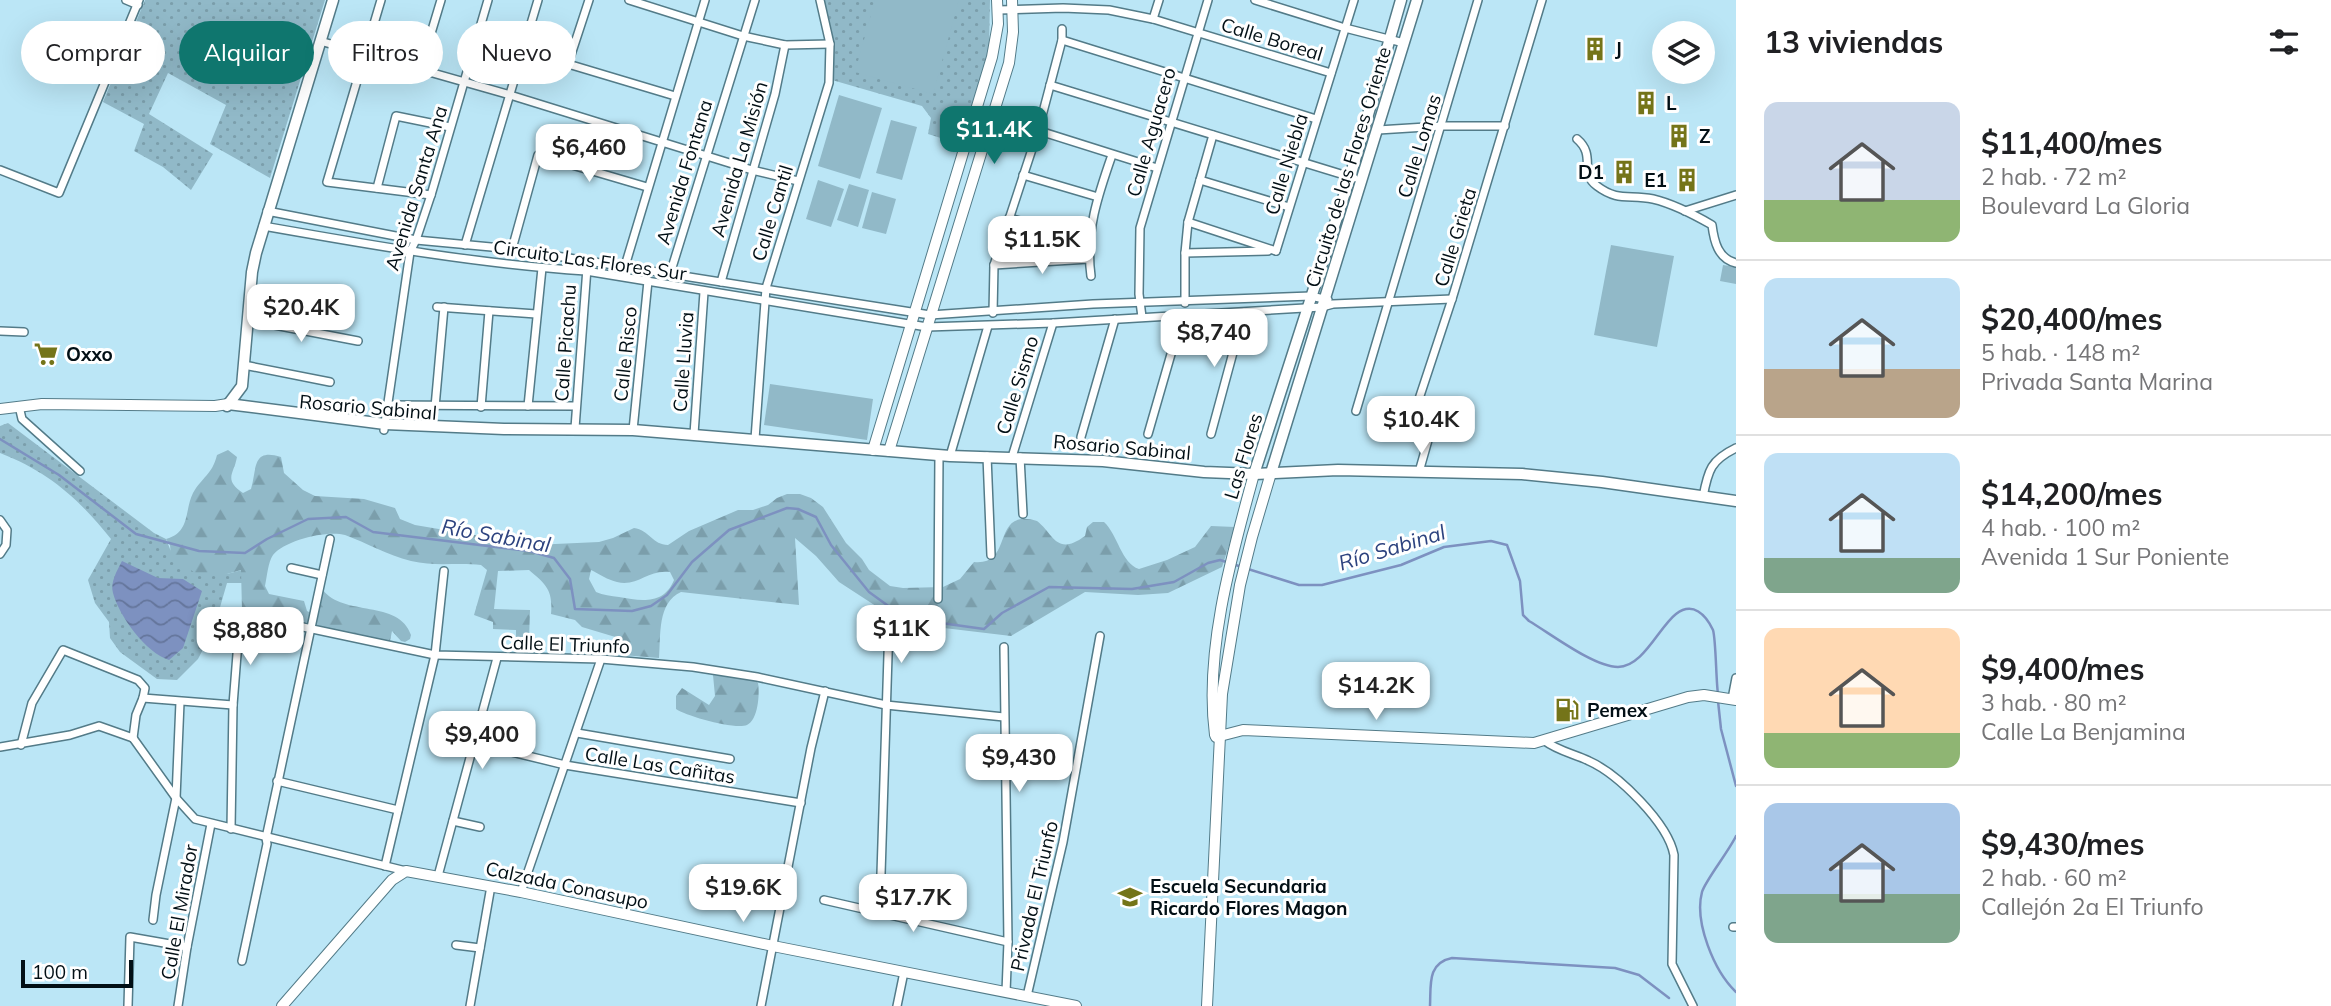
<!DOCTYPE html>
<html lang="es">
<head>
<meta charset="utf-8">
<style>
  :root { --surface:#fff; --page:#f2f2f2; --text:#202124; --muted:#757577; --line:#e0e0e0; --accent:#0f766e }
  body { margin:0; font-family:Mulish,sans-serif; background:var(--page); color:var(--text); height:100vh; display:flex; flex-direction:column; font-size:26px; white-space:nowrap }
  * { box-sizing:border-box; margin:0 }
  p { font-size:23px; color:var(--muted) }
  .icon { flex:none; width:38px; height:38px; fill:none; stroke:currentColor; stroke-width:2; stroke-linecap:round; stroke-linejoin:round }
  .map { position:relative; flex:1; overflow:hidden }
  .drawer { display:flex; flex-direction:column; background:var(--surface); width:595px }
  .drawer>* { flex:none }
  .top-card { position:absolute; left:21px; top:21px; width:665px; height:63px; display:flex; gap:14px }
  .buttons { position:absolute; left:1652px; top:21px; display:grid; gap:14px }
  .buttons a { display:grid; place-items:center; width:63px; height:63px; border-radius:50%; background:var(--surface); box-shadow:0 7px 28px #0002; font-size:35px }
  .scale { position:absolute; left:21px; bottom:18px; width:112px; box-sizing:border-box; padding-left:7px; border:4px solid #020f15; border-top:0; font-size:19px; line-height:24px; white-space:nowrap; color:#020f15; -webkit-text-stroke:5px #fff; paint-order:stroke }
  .price { position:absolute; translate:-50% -60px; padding:0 16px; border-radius:14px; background:#fff; color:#222; font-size:23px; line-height:46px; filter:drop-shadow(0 2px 4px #0008) }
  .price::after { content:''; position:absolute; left:50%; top:42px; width:21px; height:16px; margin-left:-10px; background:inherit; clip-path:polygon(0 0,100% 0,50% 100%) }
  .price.active { background:var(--accent); color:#fff }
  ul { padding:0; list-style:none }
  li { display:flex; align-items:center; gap:21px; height:175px; padding:0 28px }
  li+li { border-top:2px solid var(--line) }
  li span { display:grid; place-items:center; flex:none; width:196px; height:140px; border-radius:14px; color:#555 }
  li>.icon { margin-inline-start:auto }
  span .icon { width:84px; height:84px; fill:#fffc; stroke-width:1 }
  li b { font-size:30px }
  h2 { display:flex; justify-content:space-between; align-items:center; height:84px; padding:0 28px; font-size:30px }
  .chip { padding:0 24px; border-radius:32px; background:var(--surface); box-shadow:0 7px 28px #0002; font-size:24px; line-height:63px }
  .chip.active { background:var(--accent); color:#fff }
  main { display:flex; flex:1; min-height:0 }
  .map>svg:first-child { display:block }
</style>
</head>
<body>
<main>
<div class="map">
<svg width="1736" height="1006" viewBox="0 0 1736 1006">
  <defs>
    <pattern id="green-dots" width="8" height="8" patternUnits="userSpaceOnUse" patternTransform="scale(1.75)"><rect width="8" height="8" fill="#91b9c8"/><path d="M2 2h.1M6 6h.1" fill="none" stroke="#7b9eab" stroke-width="1.8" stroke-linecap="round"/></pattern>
    <pattern id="forest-firs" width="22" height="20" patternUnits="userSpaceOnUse" patternTransform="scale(1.75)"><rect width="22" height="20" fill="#91b9c8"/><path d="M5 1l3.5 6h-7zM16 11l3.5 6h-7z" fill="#7b9eab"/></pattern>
    <pattern id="water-waves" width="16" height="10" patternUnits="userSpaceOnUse" patternTransform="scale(1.75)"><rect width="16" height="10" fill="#7d91c0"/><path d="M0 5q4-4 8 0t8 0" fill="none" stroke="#64759b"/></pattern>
  </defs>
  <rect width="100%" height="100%" fill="#bbe6f6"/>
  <g fill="url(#green-dots)">
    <polygon points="145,0 325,0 270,178 210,144 226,105 168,73 149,114 213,154 191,190 163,167 134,151 144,124 103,102"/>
    <polygon points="824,0 990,0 989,50 960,144 928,134 931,118 922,106 832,80 832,32"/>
    <path d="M8 423 154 533 166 539 172 554 227 574 242 570 243 583H227L214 628 198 659 177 680 157 679 120 652 110 638 109 622 95 603 88 580 111 539C79 499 49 472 0 453V426Z"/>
  </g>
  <g fill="url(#forest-firs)" fill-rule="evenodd">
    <path d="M228 450 237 457C234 474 223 479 243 493L251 489C257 468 252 448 281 457L284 473 303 490 315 496 364 499 395 508 400 519 415 525 533 545 599 542 613 538 634 528C649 530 653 545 668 545L689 531 738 510H753L768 505 777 498 787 494H800L811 498 823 507 846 543 862 559 869 570 890 586 903 588 943 587 960 579 974 562C1015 566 990 507 1037 521 1054 534 1056 557 1085 536L1087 527 1093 522H1104C1118 535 1121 563 1139 569L1167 560 1195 547 1211 526 1235 527 1222 567 1168 593 1138 595 1085 592 1011 636 902 623 839 582 816 556 795 538 799 605 681 592C657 603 661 635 659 658L622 655V639L582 627 575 620 551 614C553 591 547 585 529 570L498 571 494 609 530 610 529 641 516 640V630L493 629V622L474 615 487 570 481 565C458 562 436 567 411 561 387 555 367 543 345 535 327 530 285 540 273 555 268 562 267 577 265 586L269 594 304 601 307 611 311 613 310 623 242 610 241 570 227 574 195 573 171 556 170 545 166 539C191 532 184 511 193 493 202 477 212 475 217 455ZM591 570C599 574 608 580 617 582 638 587 648 569 670 572L674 580C664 605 641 601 619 597 611 596 603 595 596 592L589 579Z"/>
    <path d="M323 590C343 617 399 599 411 635L410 639 405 642 401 641 392 631 390 641 315 626Z"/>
    <path d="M713 675 753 679 758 683C760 694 758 720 747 725 735 730 686 716 676 709V696L682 688 709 705 715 696Z"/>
  </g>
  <g fill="#91b9c8">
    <polygon points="875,0 959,0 933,94 855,72"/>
    <polygon points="839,95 882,108 860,179 818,166"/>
    <polygon points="891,120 917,127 902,180 876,173"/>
    <polygon points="818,180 844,189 831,227 806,219"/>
    <polygon points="849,184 869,190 858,227 837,220"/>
    <polygon points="872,192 896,199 886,234 862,228"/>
    <polygon points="1611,245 1674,256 1657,347 1594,335"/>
    <polygon points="1723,265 1736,267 1736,284 1720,281"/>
    <polygon points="770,384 873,399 867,440 764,425"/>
  </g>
  <path fill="url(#water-waves)" d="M122 561 158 578 183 579 202 591 183 648 169 660C146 653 119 616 113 593 110 582 117 571 122 561Z"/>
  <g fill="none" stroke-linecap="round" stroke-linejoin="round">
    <g stroke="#7d91c0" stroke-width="2.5">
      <polyline points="0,439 59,475 136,534 199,551 245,553 267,539 308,519 346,517 373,532 529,551 554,558 570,579 575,609 632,611 651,606 667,595 692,562 729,530 787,508 798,509 816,517 831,545 869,592 905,618 984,629 1002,613 1049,587 1132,589 1174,582 1208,563 1220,560 1242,567"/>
      <path d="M1248 569 1299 585H1322L1401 565 1444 547 1491 541 1507 545 1520 581 1523 615 1529 621C1551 634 1594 667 1618 667 1643 667 1659 627 1676 614 1693 601 1706 615 1713 630 1716 640 1716 681 1718 694"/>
      <polyline points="1718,701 1721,729 1736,786"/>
      <path d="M1736 836C1729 851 1705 881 1702 892 1694 922 1714 971 1736 992"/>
      <path d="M1430 1006C1431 985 1427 963 1452 958L1615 968 1639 975 1669 998"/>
    </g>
    <g stroke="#537b88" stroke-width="10">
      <g id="minor">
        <polyline points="126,0 138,5"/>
        <polyline points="381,0 327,182 431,195"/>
        <polyline points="589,0 568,64 675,96"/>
        <polyline points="629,0 743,36 785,45 830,44"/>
        <polyline points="1255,0 1345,28 1404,43"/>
        <polyline points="998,10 1063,8 1109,10 1153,19 1331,73"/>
        <polyline points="1153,19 1159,0"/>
        <polyline points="1062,40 1316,119"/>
        <polyline points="320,41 510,95 752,170 798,181"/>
        <polyline points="420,70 441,0"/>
        <polyline points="1050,85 1354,178"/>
        <polyline points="976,111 1157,168"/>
        <polyline points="1378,130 1442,126 1505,126"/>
        <path d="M1577 139C1597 156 1578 172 1597 186 1618 202 1630 194 1653 199 1674 204 1693 214 1712 225 1714 241 1718 259 1736 263"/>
        <polyline points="0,170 59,193 139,0"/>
        <polyline points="1023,175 1098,197"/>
        <polyline points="1200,180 1289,207"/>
        <polyline points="377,188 396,116 450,127"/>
        <polyline points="267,211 416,240 512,249 930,315 1093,304 1311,296 1328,300"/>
        <polyline points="1685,211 1736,195"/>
        <polyline points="1009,218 1089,240"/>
        <polyline points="1188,222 1276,251"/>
        <path d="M263 226C371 245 478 264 586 271L927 327 1053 323 1322 307 1333 304 1452 299"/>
        <polyline points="465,245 538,0"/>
        <polyline points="512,249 538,155 647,187"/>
        <polyline points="1276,251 1354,0"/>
        <polyline points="1185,253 1268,251"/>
        <polyline points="994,265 1089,259"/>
        <polyline points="625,266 705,0"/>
        <polyline points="670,274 755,0"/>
        <path d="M1091 276C1085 233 1098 195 1112 155"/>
        <polyline points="721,282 775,94 785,45"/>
        <polyline points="1185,303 1185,253 1188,222 1213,135"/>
        <polyline points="437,307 536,314"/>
        <polyline points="993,313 994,265 1038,131 1062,40 1062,29"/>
        <polyline points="1142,317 1139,294 1140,228 1208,0"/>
        <polyline points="248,320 358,341"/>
        <polyline points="0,331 24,332"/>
        <polyline points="244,365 330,382"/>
        <polyline points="386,405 576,406"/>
        <polyline points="19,406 22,419 80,471"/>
        <polyline points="528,406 542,268"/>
        <polyline points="435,407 444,307"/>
        <polyline points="481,407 489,311"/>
        <polyline points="1356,411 1478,0"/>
        <polyline points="575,428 587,268"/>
        <polyline points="384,430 410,252 416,240 431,195 488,0"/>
        <polyline points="633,430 648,281"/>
        <polyline points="694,434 704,292"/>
        <polyline points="1148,434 1182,316"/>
        <polyline points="1211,434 1244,312"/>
        <polyline points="1081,437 1115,319"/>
        <polyline points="755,439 766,288 829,83 830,44 820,0"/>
        <polyline points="950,456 988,326"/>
        <polyline points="987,456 991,555"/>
        <polyline points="1012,457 1053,323"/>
        <polyline points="1020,457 1023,514"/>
        <polyline points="1419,472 1432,426 1416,419 1414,414 1452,299 1542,0"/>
        <path d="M1703 497C1708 470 1711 460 1736 448"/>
        <polyline points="0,520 7,530 6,545 0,554"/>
        <polyline points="291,568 322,575"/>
        <polyline points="938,599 939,455"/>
        <polyline points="1004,647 1008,942 1006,992"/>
        <polyline points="143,698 233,705"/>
        <polyline points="1732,699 1736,678"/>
        <polyline points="577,733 730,759"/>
        <polyline points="133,738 176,798 195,819 406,871"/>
        <path d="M1545 741C1558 751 1575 754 1589 761 1618 774 1668 823 1674 855L1672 964 1693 1006"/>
        <polyline points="475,743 565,765 801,803"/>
        <polyline points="21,745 32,703 63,650 138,680 145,688 143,698 136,715 133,738"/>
        <polyline points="0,747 70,735 99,726 133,738"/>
        <polyline points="277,781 398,810"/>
        <polyline points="453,821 480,827"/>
        <path d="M231 829 233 705 239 629C240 620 241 617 251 616L435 655 601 659 693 667 757 677 886 705 1004 717"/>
        <polyline points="385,866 435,655 444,571"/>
        <polyline points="881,874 889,624"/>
        <polyline points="438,876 497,658"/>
        <polyline points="521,892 601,659"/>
        <polyline points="824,900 1008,942"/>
        <polyline points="153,920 156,895 176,798 180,702"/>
        <polyline points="1733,927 1736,927"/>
        <polyline points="456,945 480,948"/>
        <polyline points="242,961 267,844 266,838 330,539"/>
        <polyline points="1027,996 1063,842 1100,636"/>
        <polyline points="128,1006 130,937 187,947"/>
        <polyline points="178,1006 187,947 211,824"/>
        <polyline points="470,1006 491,886"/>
        <polyline points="761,1006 811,748 825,691"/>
        <polyline points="897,1006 904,972"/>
      </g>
    </g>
    <g stroke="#537b88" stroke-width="12">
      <g id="tertiary">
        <polyline points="0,409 42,404 215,406 228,404"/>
        <polyline points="873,450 992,57 998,24 997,0"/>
        <polyline points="889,451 1009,63 1013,32 1012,0"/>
        <path d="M1215 735C1204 651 1232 554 1254 474"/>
        <polyline points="1216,737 1243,730 1534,743 1688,697 1704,695 1736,700"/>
        <polyline points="282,1006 392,880 406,871 521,892 773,946 1076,1006"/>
        <polyline points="1207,1006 1222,694 1240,585 1252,537 1271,473"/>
      </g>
    </g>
    <g stroke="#537b88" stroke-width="13">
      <g id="secondary">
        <polyline points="228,404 385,424 504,429 633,430 950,456 1103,461 1204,472 1254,474 1338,470 1522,474 1602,482 1736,501"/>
        <polyline points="227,406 242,386 252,272 256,253 333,0"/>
        <polyline points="1271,473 1417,0"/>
        <polyline points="1254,474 1350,177 1401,0"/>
      </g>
    </g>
    <use href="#minor" stroke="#fff" stroke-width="7"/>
    <use href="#tertiary" stroke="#fff" stroke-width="10"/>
    <use href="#secondary" stroke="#fff" stroke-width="10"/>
  </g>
  <defs>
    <g id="building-bare" transform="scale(1.89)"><path d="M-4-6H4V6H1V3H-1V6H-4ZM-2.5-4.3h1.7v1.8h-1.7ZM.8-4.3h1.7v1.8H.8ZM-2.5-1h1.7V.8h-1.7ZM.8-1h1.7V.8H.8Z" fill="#747419" stroke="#fff" stroke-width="2.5" paint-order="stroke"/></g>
    <g id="supermarket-bare" transform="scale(1.89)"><path d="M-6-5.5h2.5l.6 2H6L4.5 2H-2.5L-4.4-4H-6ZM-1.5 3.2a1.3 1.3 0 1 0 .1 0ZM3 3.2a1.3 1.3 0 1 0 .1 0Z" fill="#747419" stroke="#fff" stroke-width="2.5" paint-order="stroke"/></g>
    <g id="fuel-bare" transform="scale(1.89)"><path d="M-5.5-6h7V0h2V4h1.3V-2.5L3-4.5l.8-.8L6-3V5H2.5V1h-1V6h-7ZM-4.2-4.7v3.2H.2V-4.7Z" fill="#747419" stroke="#fff" stroke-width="2.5" paint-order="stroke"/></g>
    <g id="school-bare" transform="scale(1.89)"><path d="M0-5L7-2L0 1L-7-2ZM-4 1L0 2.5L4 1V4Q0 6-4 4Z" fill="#747419" stroke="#fff" stroke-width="2.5" paint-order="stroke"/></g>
  </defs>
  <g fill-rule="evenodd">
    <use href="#building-bare" x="1595" y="49"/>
    <use href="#building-bare" x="1646" y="103"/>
    <use href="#building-bare" x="1679" y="136"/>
    <use href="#building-bare" x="1624" y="172"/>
    <use href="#building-bare" x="1687" y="180"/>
    <use href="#supermarket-bare" x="46" y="354"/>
    <use href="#fuel-bare" x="1567" y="710"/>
    <use href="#school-bare" x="1130" y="897"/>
  </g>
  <g text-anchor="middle" stroke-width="6" stroke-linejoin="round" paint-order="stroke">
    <g font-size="19" fill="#020f15" stroke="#fff">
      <text transform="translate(1272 39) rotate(17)" y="7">Calle Boreal</text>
      <text transform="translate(1151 132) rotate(-74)" y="7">Calle Aguacero</text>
      <text transform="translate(1419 146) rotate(-73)" y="7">Calle Lomas</text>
      <text transform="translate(739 159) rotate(-74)" y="7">Avenida La Misión</text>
      <text transform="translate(1286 164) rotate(-73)" y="7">Calle Niebla</text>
      <text transform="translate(1348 167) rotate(-73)" y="7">Circuito de las Flores Oriente</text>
      <text transform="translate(684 172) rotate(-73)" y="7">Avenida Fontana</text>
      <text transform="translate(416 188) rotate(-73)" y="7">Avenida Santa Ana</text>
      <text transform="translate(772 213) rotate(-73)" y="7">Calle Cantil</text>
      <text transform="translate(1455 237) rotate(-73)" y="7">Calle Grieta</text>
      <text transform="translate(590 260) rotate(8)" y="7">Circuito Las Flores Sur</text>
      <text transform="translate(565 343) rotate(-86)" y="7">Calle Picachu</text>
      <text transform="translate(625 354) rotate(-84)" y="7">Calle Risco</text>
      <text transform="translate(683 362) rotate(-86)" y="7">Calle Lluvia</text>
      <text transform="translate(1017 385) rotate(-73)" y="7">Calle Sismo</text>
      <text transform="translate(368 407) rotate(5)" y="7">Rosario Sabinal</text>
      <text transform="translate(1122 447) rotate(5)" y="7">Rosario Sabinal</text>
      <text transform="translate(1243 456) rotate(-73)" y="7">Las Flores</text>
      <text transform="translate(565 644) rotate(2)" y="7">Calle El Triunfo</text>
      <text transform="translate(660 765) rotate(9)" y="7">Calle Las Cañitas</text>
      <text transform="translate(567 885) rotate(12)" y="7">Calzada Conasupo</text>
      <text transform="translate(1034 896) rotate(-77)" y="7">Privada El Triunfo</text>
      <text transform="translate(179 912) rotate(-80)" y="7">Calle El Mirador</text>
    </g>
    <g font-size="19" font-weight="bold" fill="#020f15" stroke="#fff" text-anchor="start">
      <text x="1615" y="56">J</text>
      <text x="1666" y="110">L</text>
      <text x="1699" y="143">Z</text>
      <text x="1604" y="179" text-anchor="end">D1</text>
      <text x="1667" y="187" text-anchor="end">E1</text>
      <text x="66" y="361">Oxxo</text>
      <text x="1587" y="717">Pemex</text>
      <text x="1150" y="893">Escuela Secundaria<tspan x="1150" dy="22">Ricardo Flores Magon</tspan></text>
    </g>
    <g font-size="21" font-style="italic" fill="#2d437f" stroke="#fff">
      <text transform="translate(496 536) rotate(10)" y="7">Río Sabinal</text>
      <text transform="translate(1392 548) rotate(-17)" y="7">Río Sabinal</text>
    </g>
  </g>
</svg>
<div class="buttons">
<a><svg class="icon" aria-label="layers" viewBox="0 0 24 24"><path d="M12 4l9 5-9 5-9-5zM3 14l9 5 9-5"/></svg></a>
</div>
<div class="scale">100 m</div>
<b class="price active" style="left:994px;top:166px">$11.4K</b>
<b class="price" style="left:589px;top:184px">$6,460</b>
<b class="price" style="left:1042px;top:276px">$11.5K</b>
<b class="price" style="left:301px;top:344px">$20.4K</b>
<b class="price" style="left:1214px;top:369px">$8,740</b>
<b class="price" style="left:1421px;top:456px">$10.4K</b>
<b class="price" style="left:901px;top:665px">$11K</b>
<b class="price" style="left:250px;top:667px">$8,880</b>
<b class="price" style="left:1376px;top:722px">$14.2K</b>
<b class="price" style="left:482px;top:771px">$9,400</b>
<b class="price" style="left:1019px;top:794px">$9,430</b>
<b class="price" style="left:743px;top:924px">$19.6K</b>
<b class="price" style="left:913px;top:934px">$17.7K</b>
<div class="top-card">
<a class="chip">Comprar</a>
<a class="chip active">Alquilar</a>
<a class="chip">Filtros</a>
<a class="chip">Nuevo</a>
</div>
</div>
<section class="drawer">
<h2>13 viviendas<svg class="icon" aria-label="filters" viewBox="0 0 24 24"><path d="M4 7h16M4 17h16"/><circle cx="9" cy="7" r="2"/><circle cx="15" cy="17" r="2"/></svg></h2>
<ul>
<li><span style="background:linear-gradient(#c9d6e8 70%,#8fb573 0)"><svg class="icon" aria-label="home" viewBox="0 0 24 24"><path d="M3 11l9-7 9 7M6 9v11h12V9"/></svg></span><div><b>$11,400/mes</b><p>2 hab. · 72 m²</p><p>Boulevard La Gloria</p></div></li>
<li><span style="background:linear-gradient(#bfe0f5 65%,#b9a48a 0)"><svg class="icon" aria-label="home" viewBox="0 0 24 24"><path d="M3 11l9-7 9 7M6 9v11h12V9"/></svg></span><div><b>$20,400/mes</b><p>5 hab. · 148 m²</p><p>Privada Santa Marina</p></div></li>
<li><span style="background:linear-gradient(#bfe0f5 75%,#7fa58c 0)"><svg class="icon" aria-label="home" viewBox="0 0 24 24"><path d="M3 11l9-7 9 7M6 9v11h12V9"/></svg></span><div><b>$14,200/mes</b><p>4 hab. · 100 m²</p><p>Avenida 1 Sur Poniente</p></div></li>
<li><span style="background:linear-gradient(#ffd9b3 75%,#8fb573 0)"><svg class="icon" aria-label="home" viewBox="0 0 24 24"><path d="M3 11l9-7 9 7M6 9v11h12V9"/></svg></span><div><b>$9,400/mes</b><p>3 hab. · 80 m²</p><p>Calle La Benjamina</p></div></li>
<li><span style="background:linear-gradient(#a9c7e8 65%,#7fa58c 0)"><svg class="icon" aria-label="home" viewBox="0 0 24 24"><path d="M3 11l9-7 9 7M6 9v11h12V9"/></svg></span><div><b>$9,430/mes</b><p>2 hab. · 60 m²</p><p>Callejón 2a El Triunfo</p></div></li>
</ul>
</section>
</main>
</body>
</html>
